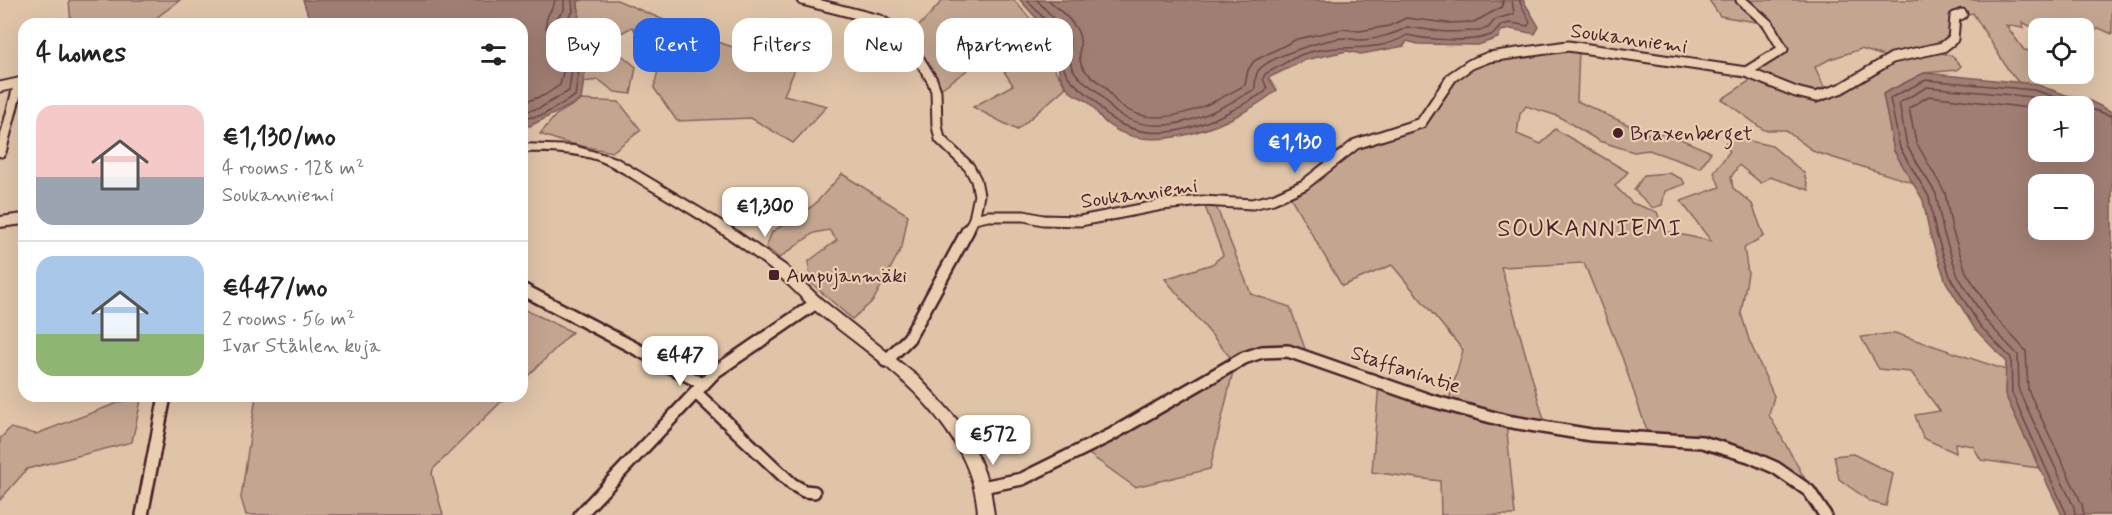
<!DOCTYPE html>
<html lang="en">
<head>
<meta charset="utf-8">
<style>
  :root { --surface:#fff; --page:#f2f2f2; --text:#222; --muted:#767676; --line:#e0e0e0; --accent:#2563eb }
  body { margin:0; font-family:Mynerve,sans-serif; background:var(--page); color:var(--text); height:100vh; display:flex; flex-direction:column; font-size:22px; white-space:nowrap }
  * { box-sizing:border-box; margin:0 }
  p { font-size:20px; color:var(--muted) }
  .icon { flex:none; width:33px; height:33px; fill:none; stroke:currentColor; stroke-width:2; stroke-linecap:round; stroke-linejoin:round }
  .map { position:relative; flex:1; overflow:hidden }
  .side { position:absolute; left:18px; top:18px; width:510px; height:384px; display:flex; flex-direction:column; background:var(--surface); border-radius:18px; box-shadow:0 6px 24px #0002 }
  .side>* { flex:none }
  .hud { position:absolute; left:546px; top:18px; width:570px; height:54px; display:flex; gap:12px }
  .controls { position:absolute; left:2028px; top:18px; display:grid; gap:12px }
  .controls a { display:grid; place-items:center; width:66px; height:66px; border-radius:12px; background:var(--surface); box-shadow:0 6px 24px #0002; font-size:30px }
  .price { position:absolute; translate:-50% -51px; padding:0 14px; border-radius:12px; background:#fff; color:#222; font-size:20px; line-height:39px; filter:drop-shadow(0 2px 3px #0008) }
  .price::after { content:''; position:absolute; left:50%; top:36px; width:18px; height:14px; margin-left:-9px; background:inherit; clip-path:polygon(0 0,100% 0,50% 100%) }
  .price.current { background:var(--accent); color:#fff }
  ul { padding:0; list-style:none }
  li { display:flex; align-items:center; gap:18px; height:150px; padding:0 18px }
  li+li { border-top:2px solid var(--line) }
  li span { display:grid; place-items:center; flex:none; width:168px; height:120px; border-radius:18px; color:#555 }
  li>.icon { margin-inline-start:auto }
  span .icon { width:72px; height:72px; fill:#fffc; stroke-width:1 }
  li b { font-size:26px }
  h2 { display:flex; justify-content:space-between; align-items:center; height:72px; padding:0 18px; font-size:26px }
  .tag { padding:0 21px; border-radius:18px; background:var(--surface); box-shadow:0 6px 24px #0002; font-size:21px; line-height:54px }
  .tag.current { background:var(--accent); color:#fff }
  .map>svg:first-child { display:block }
</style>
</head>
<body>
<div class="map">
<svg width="2112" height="515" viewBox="0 0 2112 515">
  <rect width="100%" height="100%" fill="#dfc4a8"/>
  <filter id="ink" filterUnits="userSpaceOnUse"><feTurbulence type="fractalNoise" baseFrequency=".0167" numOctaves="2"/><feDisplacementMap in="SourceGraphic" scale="12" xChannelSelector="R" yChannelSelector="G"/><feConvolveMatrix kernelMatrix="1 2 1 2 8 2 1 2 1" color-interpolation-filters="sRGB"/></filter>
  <g filter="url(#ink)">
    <g fill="#c4a690" stroke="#87625e" stroke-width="1.5" fill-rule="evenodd">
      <polygon points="69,0 180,0 148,24 71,24"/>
      <polygon points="583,0 617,0 711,40 796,67 784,95 827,106 793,143 751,118 677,121 654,88 660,61 632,27 612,38 611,46 636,67 631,94 615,92 599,80 583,82 585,72 593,53 567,25 579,16 578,1"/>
      <polygon points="943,0 1014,0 1057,50 1055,70 1066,87 1017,130 973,107 1013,85 992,53 936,92 907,39"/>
      <path d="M1709 0H2112V34L2099 28 2084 39V28L2038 30 2022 22 2023 28 2006 25 2024 50 2038 52V74H2044L2045 77 2035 84 2019 83 2009 71 1973 13 1955 17 1953 39 1933 50 1952 56 1961 66 1957 70 1924 73 1883 94 1894 151 1914 183 1815 152 1785 130H1764L1722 99 1757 76 1746 72 1783 48 1768 24 1720 16ZM1861 49 1890 58 1830 94 1825 89 1815 67 1830 59Z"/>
      <polygon points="1579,48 1577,101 1648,134 1666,133 1711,152 1700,168 1649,150 1634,152 1599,141 1558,116 1526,106 1520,114 1517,134 1541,144 1555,129 1628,172 1615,186 1632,203 1657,212 1664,231 1711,241 1681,201 1720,187 1714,172 1730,151 1723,145 1732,137 1772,146 1804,173 1809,190 1770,177 1761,183 1739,165 1731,177 1733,188 1752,204 1764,236 1744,248 1748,273 1741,313 1749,340 1774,396 1769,415 1818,502 1793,479 1702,442 1650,440 1622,357 1584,263 1501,267 1546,427 1506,421 1515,515 1441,515 1440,481 1372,472 1379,383 1448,404 1463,350 1392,265 1342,286 1288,193 1344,152 1421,123 1433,102 1471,64"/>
      <polygon points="581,100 619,102 641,130 612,152 563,142 540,134 556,115"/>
      <polygon points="1669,173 1682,179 1685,184 1665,191 1662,205 1653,208 1634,190 1644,175"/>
      <polygon points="842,174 908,215 902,247 873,301 852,319 810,282 809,261 837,240 829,230 814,233 779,258 766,247 772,232 814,205"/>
      <polygon points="1203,201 1214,201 1251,294 1290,307 1308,357 1288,351 1235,363 1210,469 1135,487 1082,449 1235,363 1165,279 1212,264 1223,255"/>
      <polygon points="522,308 572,332 522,382"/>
      <polygon points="1895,333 2006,370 2005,394 2039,468 1981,460 1973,446 1955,443 1956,453 1923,438 1915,415 1940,411 1911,372 1879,369 1861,337"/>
      <polygon points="136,396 142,396 132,442 27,469 0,500 0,439 10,428 36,434"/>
      <polygon points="256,396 507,396 433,469 432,474 443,515 246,515 241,498"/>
      <polygon points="1853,454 1893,474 1886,506 1871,502 1839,479 1834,456"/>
    </g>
    <g fill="#a07e73" stroke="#7e5856" stroke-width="1.5" fill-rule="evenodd">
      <polygon points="303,0 583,0 578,1 577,5 579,9 579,16 568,25 593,53 585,72 581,100 530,126 522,125 522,24 325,24 330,21 327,19 315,22 308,15"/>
      <path d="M1020 0H1451C1475 3 1499 0 1523 0L1539 27 1535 34 1511 29 1501 31 1498 38 1478 45 1418 44 1407 41 1404 46 1361 54 1347 51 1305 60 1268 78 1277 90C1238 122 1152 161 1106 123 1099 117 1095 108 1088 102 1084 98 1077 97 1072 93 1056 78 1057 61 1057 41Z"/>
      <path d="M1924 73 2035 84 2066 95 2086 99 2112 112V515H2062L2005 394 2006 361 1975 329 1946 282 1930 235 1923 200 1894 151 1883 94ZM2084 106V152H2038V106ZM2038 184H2084V230H2038Z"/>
    </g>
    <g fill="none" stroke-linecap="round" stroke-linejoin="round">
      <g stroke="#6c4548" stroke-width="1.5">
        <path d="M1027 0 1062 38C1063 46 1061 53 1062 61 1064 81 1084 89 1096 102 1101 108 1105 115 1112 119 1162 152 1220 118 1265 92L1267 88 1263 79 1265 74C1277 68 1290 59 1303 54 1336 42 1377 55 1407 35 1428 40 1472 43 1491 35 1496 33 1498 29 1501 25L1511 23 1528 26 1530 22 1519 0"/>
        <path d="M1037 0 1069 35C1071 46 1067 57 1072 67 1077 79 1089 84 1098 92 1105 99 1109 108 1117 113 1162 143 1215 112 1255 89 1255 83 1255 76 1258 71 1269 56 1326 39 1345 38 1349 38 1354 40 1359 40 1373 40 1396 34 1407 27L1445 32 1476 31 1488 28 1496 19 1514 14 1512 0"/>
        <path d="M1049 0C1059 11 1078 23 1080 39 1081 48 1077 57 1082 66 1087 76 1098 80 1106 88 1110 93 1114 101 1120 105 1158 134 1211 104 1245 85L1248 70 1254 61 1297 39 1343 29 1360 31 1389 26 1406 18 1447 23 1474 22 1502 7 1503 0"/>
        <path d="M522 103 545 95 560 85 567 56C557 46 542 34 547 18 549 11 554 8 555 0"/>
        <polyline points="2058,106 2032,97 1927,87 1899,103 1907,146 1936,194 1943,231 1958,276 1986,321 2018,355 2019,391 2074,507 2075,515"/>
        <polyline points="2038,109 1929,96 1909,108 1916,142 1945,193 1952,229 1966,272 1993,315 2026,351 2028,390 2082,504 2084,515"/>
        <polyline points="522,112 540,108 569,91 572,68 578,56 555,29 556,19 564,10 564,0"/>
        <polyline points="522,119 543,115 575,96 579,70 587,54 562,27 564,21 573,12 572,0"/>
        <polyline points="2067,515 2012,393 2011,358 1980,326 1951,279 1936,233 1929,197 1900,148 1890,98 1926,80 2034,90 2112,116"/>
      </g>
      <g stroke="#4a1f2b" stroke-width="13">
        <g id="minor-far1">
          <polyline points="802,0 880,20 904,35 932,80 936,91 937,126 940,139 969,167 976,180 979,195 974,219"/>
          <polyline points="1741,0 1768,24 1783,49 1746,72"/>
          <polyline points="0,87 23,82"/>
          <polyline points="1,152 19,83"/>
          <polyline points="967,232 974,219 988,216 1024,216 1043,220 1080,221 1162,205 1203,201 1252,204 1273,199 1304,185 1356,144 1421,123 1452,77 1471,64 1489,57 1568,46 1746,72 1796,92 1816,97 1842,88 1892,58 1943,47 1953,39 1955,17 1962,14"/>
        </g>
      </g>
      <g stroke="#4a1f2b" stroke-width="16">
        <g id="minor">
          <polyline points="522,289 703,384"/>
          <polyline points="886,361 909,338 968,230"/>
          <polyline points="695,392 792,484 804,491 814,492"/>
          <polyline points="982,487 1022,479 1109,436 1244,358 1262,352 1288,351 1429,400 1506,421 1591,435 1702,442 1749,456 1776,468 1809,491 1825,515"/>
          <polyline points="142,515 165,396"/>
          <polyline points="580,515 715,372 816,303"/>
        </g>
      </g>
      <g stroke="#4a1f2b" stroke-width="4">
        <g id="tertiary">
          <path d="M522 144 574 146 616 158 726 224 786 266 821 299 917 376 938 398 958 421 976 451 990 488 994 515H978C977 485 964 455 947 431 914 382 862 348 817 312 802 299 789 284 774 272 735 240 693 214 650 189 633 179 617 167 598 160 574 152 548 151 522 152Z"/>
          <polygon points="24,214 24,224 0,227 0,217"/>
        </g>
      </g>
      <use href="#minor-far1" stroke="#e9cfb0" stroke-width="9"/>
      <use href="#minor" stroke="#e9cfb0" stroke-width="11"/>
      <use href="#tertiary" fill="#e9cfb0" fill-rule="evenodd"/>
    </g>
  </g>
  <g fill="#4a1f2b" stroke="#e9cfb0" stroke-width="2">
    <circle cx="1618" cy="133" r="6"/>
    <rect x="768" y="269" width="12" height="12" rx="3"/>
  </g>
  <g text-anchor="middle" stroke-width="4.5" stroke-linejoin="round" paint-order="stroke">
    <g font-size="21" fill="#4a1f2b" stroke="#e9cfb0">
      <text transform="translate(1629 38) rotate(8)" y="7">Soukanniemi</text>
      <text transform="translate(1139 193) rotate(-8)" y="7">Soukanniemi</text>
      <text transform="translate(1406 369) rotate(18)" y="7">Staffanintie</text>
    </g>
    <g font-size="21" fill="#4a1f2b" stroke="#e9cfb0" text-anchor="start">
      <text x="1630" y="140">Braxenberget</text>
      <text x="786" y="282">Ampujanmäki</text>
    </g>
    <g font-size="24" letter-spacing="1.5" fill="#4a1f2b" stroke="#e9cfb0">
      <text x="1590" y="236">SOUKANNIEMI</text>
    </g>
  </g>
</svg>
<div class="controls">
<a><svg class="icon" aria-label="locate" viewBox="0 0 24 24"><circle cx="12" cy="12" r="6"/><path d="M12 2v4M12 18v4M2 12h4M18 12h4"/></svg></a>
<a>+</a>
<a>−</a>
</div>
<b class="price current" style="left:1295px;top:174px">€1,130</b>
<b class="price" style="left:765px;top:238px">€1,300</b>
<b class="price" style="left:680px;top:387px">€447</b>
<b class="price" style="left:993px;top:466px">€572</b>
<div class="hud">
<a class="tag">Buy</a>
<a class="tag current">Rent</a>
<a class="tag">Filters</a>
<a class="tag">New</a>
<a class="tag">Apartment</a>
</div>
<section class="side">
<h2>4 homes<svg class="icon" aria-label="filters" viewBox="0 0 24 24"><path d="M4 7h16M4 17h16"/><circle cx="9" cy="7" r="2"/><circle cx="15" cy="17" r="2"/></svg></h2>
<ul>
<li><span style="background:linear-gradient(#f6c9c9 60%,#9aa5b1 0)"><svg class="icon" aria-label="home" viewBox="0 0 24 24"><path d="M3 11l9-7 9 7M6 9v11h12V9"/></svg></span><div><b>€1,130/mo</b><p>4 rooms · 128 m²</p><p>Soukanniemi</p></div></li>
<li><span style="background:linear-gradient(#a9c7e8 65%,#8fb573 0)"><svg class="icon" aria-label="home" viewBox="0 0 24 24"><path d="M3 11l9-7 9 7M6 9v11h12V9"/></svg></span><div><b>€447/mo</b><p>2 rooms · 56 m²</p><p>Ivar Ståhlen kuja</p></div></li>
</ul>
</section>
</div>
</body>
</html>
